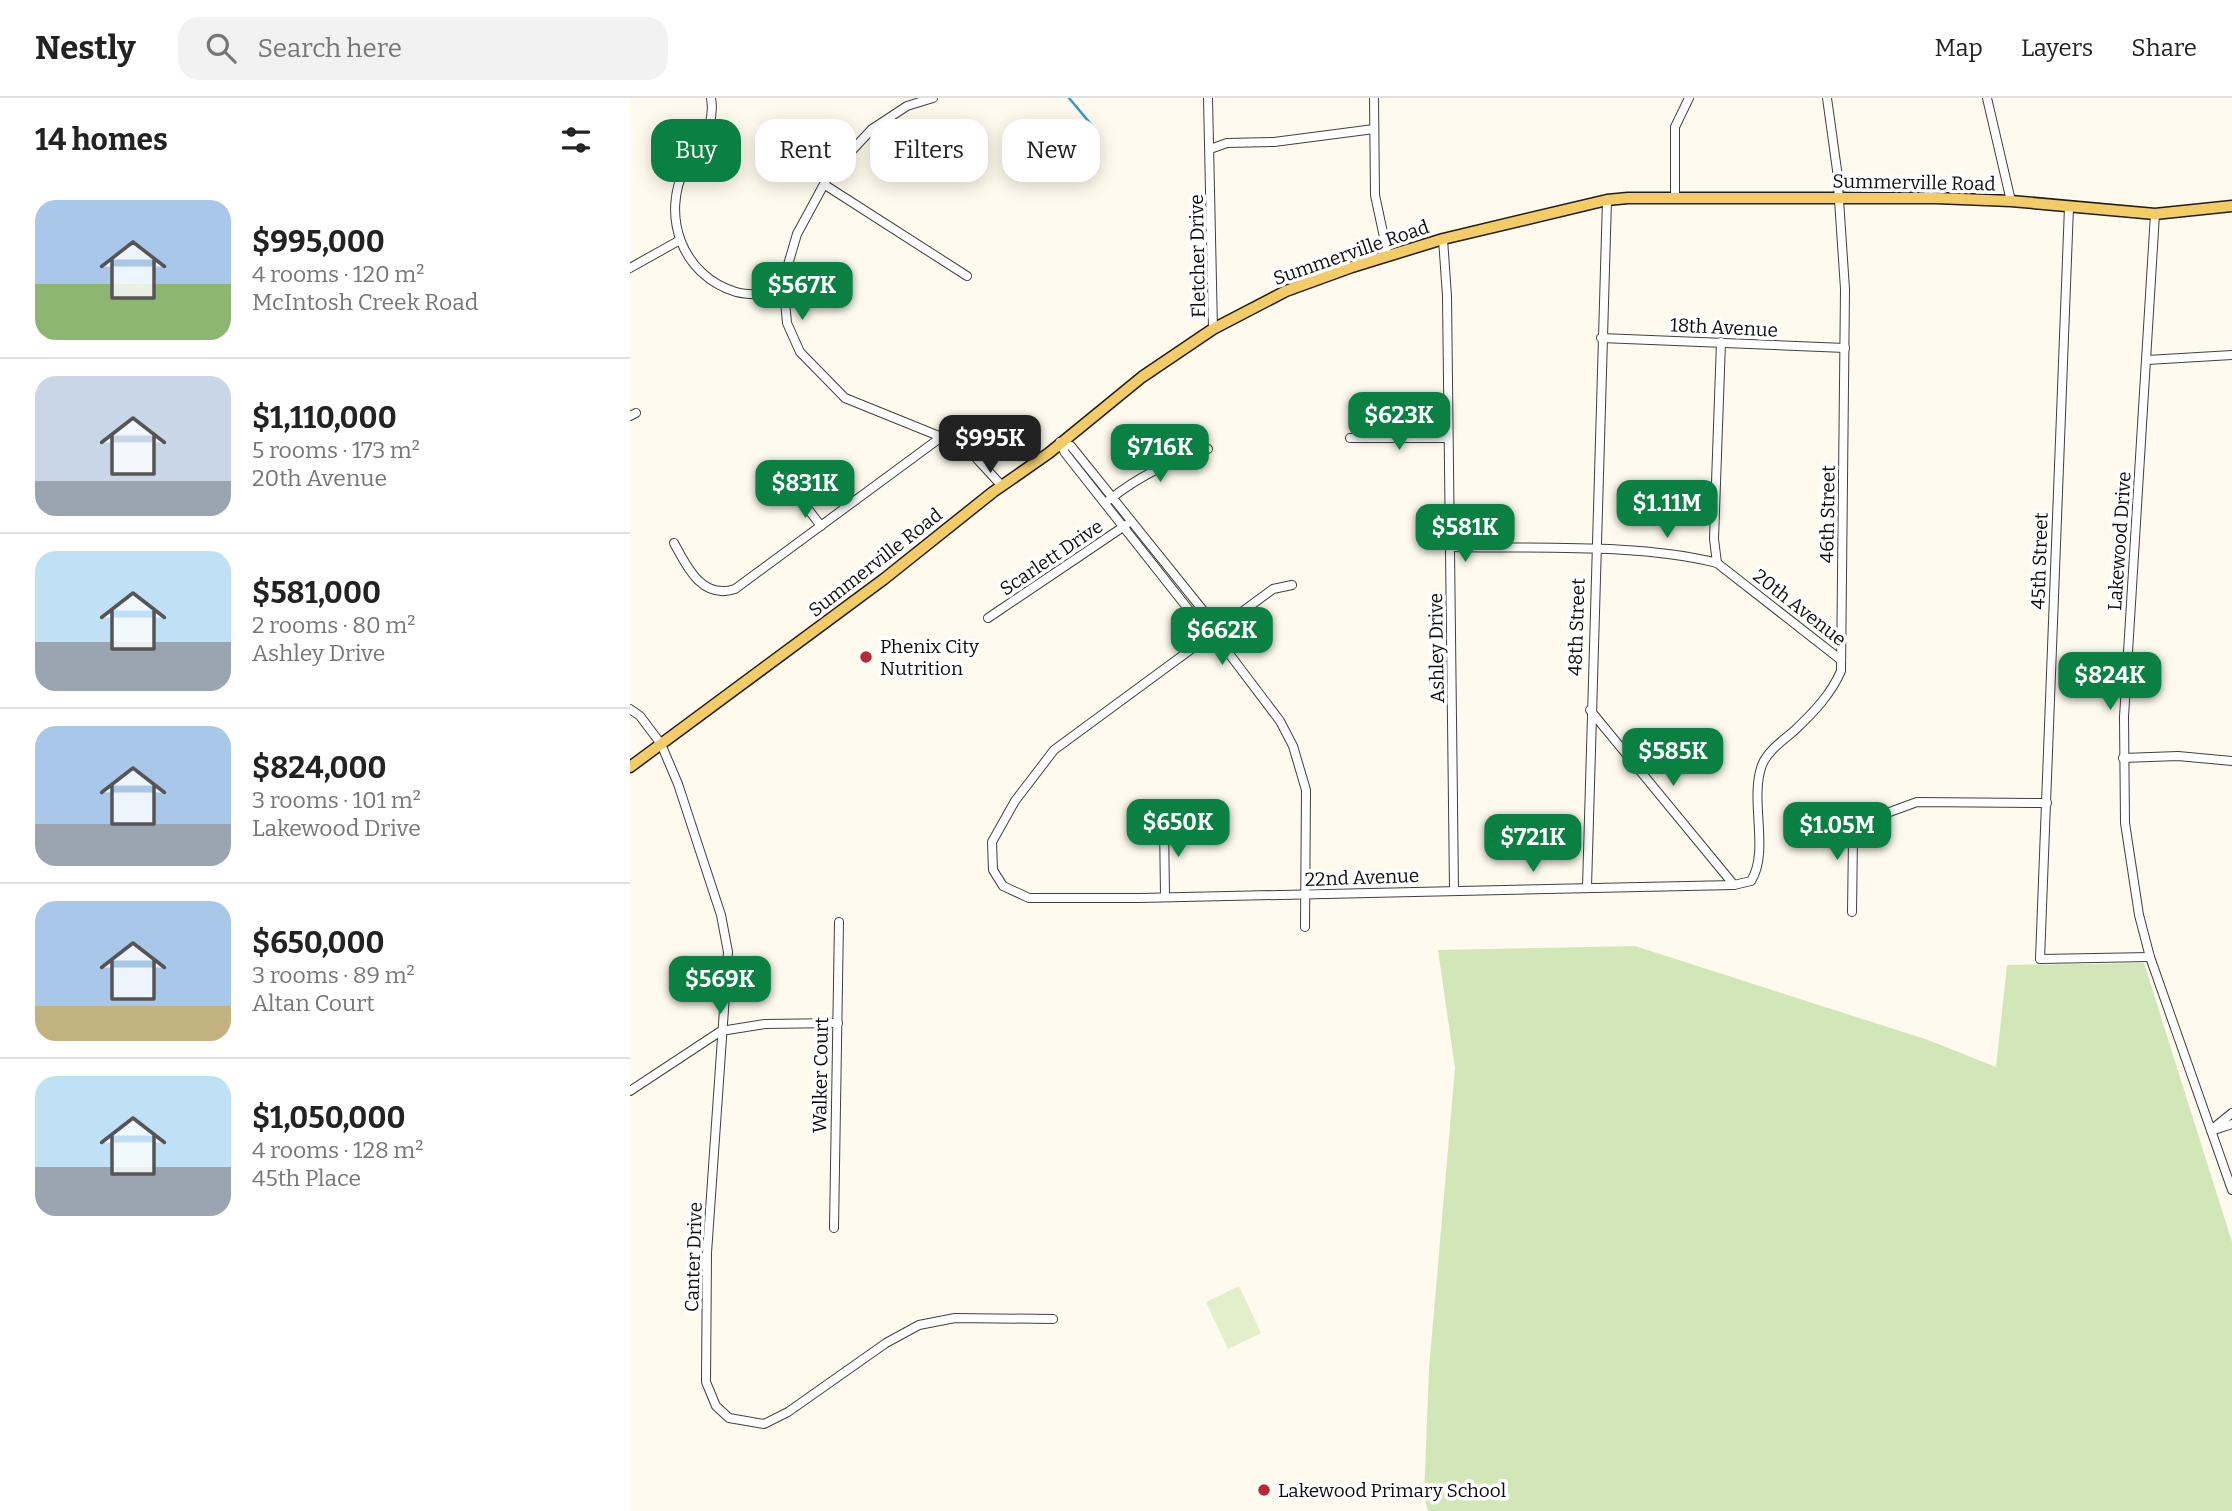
<!DOCTYPE html>
<html lang="en">
<head>
<meta charset="utf-8">
<style>
  :root { --surface:#fff; --page:#f2f2f2; --text:#222; --muted:#767676; --line:#e0e0e0; --accent:#0b8043 }
  body { margin:0; font-family:Bitter,serif; background:var(--page); color:var(--text); height:100vh; display:flex; flex-direction:column; font-size:26px; white-space:nowrap }
  * { box-sizing:border-box; margin:0 }
  p { font-size:23px; color:var(--muted) }
  .icon { flex:none; width:38px; height:38px; fill:none; stroke:currentColor; stroke-width:2; stroke-linecap:round; stroke-linejoin:round }
  .map { position:relative; flex:1; overflow:hidden }
  .panel { display:flex; flex-direction:column; background:var(--surface); width:630px }
  .panel>* { flex:none }
  .top-card { position:absolute; left:21px; top:21px; width:665px; height:63px; display:flex; gap:14px }
  .price { position:absolute; translate:-50% -60px; padding:0 16px; border-radius:14px; background:var(--accent); color:#fff; font-size:23px; line-height:46px; filter:drop-shadow(0 2px 4px #0008) }
  .price::after { content:''; position:absolute; left:50%; top:42px; width:21px; height:16px; margin-left:-10px; background:inherit; clip-path:polygon(0 0,100% 0,50% 100%) }
  .price.active { background:#222; color:#fff }
  ul { padding:0; list-style:none }
  li { display:flex; align-items:center; gap:21px; height:175px; padding:0 35px }
  li+li { border-top:2px solid var(--line) }
  li span { display:grid; place-items:center; flex:none; width:196px; height:140px; border-radius:21px; color:#555 }
  li>.icon { margin-inline-start:auto }
  span .icon { width:84px; height:84px; fill:#fffc; stroke-width:1 }
  li b { font-size:30px }
  h2 { display:flex; justify-content:space-between; align-items:center; height:84px; padding:0 35px; font-size:30px }
  .tag { padding:0 24px; border-radius:21px; background:var(--surface); box-shadow:0 4px 18px #0003; font-size:24px; line-height:63px }
  .tag.active { background:var(--accent); color:#fff }
  header { display:flex; align-items:center; gap:42px; box-sizing:border-box; height:98px; padding:0 35px; background:var(--surface); border-bottom:2px solid var(--line) }
  header strong { font-size:33px }
  nav { display:flex; gap:38px; margin-inline-start:auto; font-size:24px }
  .search { width:490px; height:63px; background:var(--page); display:flex; align-items:center; gap:18px; box-sizing:border-box; padding:0 24px; border-radius:21px; color:var(--muted); font-size:26px }
  main { display:flex; flex:1; min-height:0 }
  .map>svg:first-child { display:block }
</style>
</head>
<body>
<header>
<strong>Nestly</strong>
<div class="search"><svg class="icon" aria-label="search" viewBox="0 0 24 24"><circle cx="10" cy="10" r="6"/><path d="M15 15l6 6"/></svg>Search here</div>
<nav><a>Map</a><a>Layers</a><a>Share</a></nav>
</header>
<main>
<section class="panel">
<h2>14 homes<svg class="icon" aria-label="filters" viewBox="0 0 24 24"><path d="M4 7h16M4 17h16"/><circle cx="9" cy="7" r="2"/><circle cx="15" cy="17" r="2"/></svg></h2>
<ul>
<li><span style="background:linear-gradient(#a9c7e8 60%,#8fb573 0)"><svg class="icon" aria-label="home" viewBox="0 0 24 24"><path d="M3 11l9-7 9 7M6 9v11h12V9"/></svg></span><div><b>$995,000</b><p>4 rooms · 120 m²</p><p>McIntosh Creek Road</p></div></li>
<li><span style="background:linear-gradient(#c9d6e8 75%,#9aa5b1 0)"><svg class="icon" aria-label="home" viewBox="0 0 24 24"><path d="M3 11l9-7 9 7M6 9v11h12V9"/></svg></span><div><b>$1,110,000</b><p>5 rooms · 173 m²</p><p>20th Avenue</p></div></li>
<li><span style="background:linear-gradient(#bfe0f5 65%,#9aa5b1 0)"><svg class="icon" aria-label="home" viewBox="0 0 24 24"><path d="M3 11l9-7 9 7M6 9v11h12V9"/></svg></span><div><b>$581,000</b><p>2 rooms · 80 m²</p><p>Ashley Drive</p></div></li>
<li><span style="background:linear-gradient(#a9c7e8 70%,#9aa5b1 0)"><svg class="icon" aria-label="home" viewBox="0 0 24 24"><path d="M3 11l9-7 9 7M6 9v11h12V9"/></svg></span><div><b>$824,000</b><p>3 rooms · 101 m²</p><p>Lakewood Drive</p></div></li>
<li><span style="background:linear-gradient(#a9c7e8 75%,#c2b280 0)"><svg class="icon" aria-label="home" viewBox="0 0 24 24"><path d="M3 11l9-7 9 7M6 9v11h12V9"/></svg></span><div><b>$650,000</b><p>3 rooms · 89 m²</p><p>Altan Court</p></div></li>
<li><span style="background:linear-gradient(#bfe0f5 65%,#9aa5b1 0)"><svg class="icon" aria-label="home" viewBox="0 0 24 24"><path d="M3 11l9-7 9 7M6 9v11h12V9"/></svg></span><div><b>$1,050,000</b><p>4 rooms · 128 m²</p><p>45th Place</p></div></li>
</ul>
</section>
<div class="map">
<svg width="1602" height="1413" viewBox="0 0 1602 1413">
  <rect width="100%" height="100%" fill="#fefaed"/>
  <polygon fill="#d2e7b8" points="1005,848 1298,942 1366,969 1377,867 1514,865 1602,1144 1602,1413 798,1413 794,1399 799,1271 825,970 808,852"/>
  <polygon fill="#e3efca" points="609,1188 631,1235 598,1251 576,1204"/>
  <g fill="none" stroke-linecap="round" stroke-linejoin="round">
    <polyline stroke="#3d96c8" stroke-width="2.5" points="439,0 465,31"/>
    <g stroke="#404040" stroke-width="10">
      <g id="minor">
        <path d="M81 0C86 30 69 43 56 68 30 117 52 178 106 194 120 198 139 196 154 196"/>
        <polyline points="303,0 277,8 242,31 199,77 167,136 157,170 154,193 157,225 170,254 215,300 336,349 372,388"/>
        <polyline points="578,0 583,231"/>
        <polyline points="744,0 745,97 758,158"/>
        <polyline points="1357,0 1381,103"/>
        <polyline points="580,51 597,45 644,44 744,31"/>
        <polyline points="195,87 337,178"/>
        <polyline points="1045,99 1045,29 1059,0"/>
        <polyline points="1439,109 1410,861 1520,859"/>
        <polyline points="1525,116 1494,619 1495,725 1509,817 1520,859 1602,1092"/>
        <polyline points="813,141 817,198 824,791"/>
        <polyline points="0,170 50,142"/>
        <polyline points="971,240 1215,250"/>
        <polyline points="1517,262 1602,257"/>
        <polyline points="0,318 6,315"/>
        <polyline points="720,340 818,340"/>
        <polyline points="430,344 435,355 574,531 594,549 650,623 663,648 676,692 675,829"/>
        <polyline points="430,344 441,348 580,521 581,537"/>
        <polyline points="148,372 191,428"/>
        <path d="M479 402C509 378 542 362 578 351"/>
        <path d="M44 445C57 469 72 502 105 491L310 340"/>
        <path d="M820 449C903 451 1008 445 1087 465L1211 562"/>
        <polyline points="1087,465 1084,441 1091,244"/>
        <path d="M662 487 643 491 424 652 385 703 362 744 363 772 373 788 399 800H509L1104 787 1121 783C1140 753 1119 702 1132 667 1138 652 1154 642 1165 632 1184 614 1201 596 1211 573L1215 191 1207 72 1197 0"/>
        <polyline points="358,520 496,427"/>
        <polyline points="0,611 10,618 31,646 48,686 91,817 98,854 77,1155 76,1284 86,1308 99,1320 134,1326 158,1314 256,1245 289,1227 325,1220 423,1221"/>
        <polyline points="960,612 1104,787"/>
        <polyline points="1493,660 1548,658 1602,663"/>
        <polyline points="534,725 535,798"/>
        <polyline points="1194,738 1287,704 1417,705"/>
        <polyline points="957,789 977,102"/>
        <polyline points="1222,814 1223,739 1231,725"/>
        <polyline points="0,993 91,933 135,926 208,925"/>
        <polyline points="1581,1032 1602,1015"/>
        <polyline points="1584,1032 1602,1026"/>
        <polyline points="204,1130 209,824"/>
      </g>
    </g>
    <g stroke="#1e1e1e" stroke-width="13">
      <polyline id="major" points="0,669 254,481 363,394 419,355 512,279 583,231 656,193 722,169 813,141 977,102 998,100 1306,100 1381,103 1525,116 1602,108"/>
    </g>
    <use href="#minor" stroke="#fff" stroke-width="8"/>
    <use href="#major" stroke="#f3cc68" stroke-width="10"/>
  </g>
  <g fill="#b72a36" stroke="#fff" stroke-width="2.5">
    <circle cx="236" cy="559" r="7"/>
    <circle cx="634" cy="1392" r="7"/>
  </g>
  <g text-anchor="middle" stroke-width="7" stroke-linejoin="round" paint-order="stroke">
    <g font-size="19" fill="#0d0d0d" stroke="#fff">
      <text transform="translate(1284 84) rotate(1)" y="7">Summerville Road</text>
      <text transform="translate(721 154) rotate(-19)" y="7">Summerville Road</text>
      <text transform="translate(567 158) rotate(-91)" y="7">Fletcher Drive</text>
      <text transform="translate(1094 229) rotate(3)" y="7">18th Avenue</text>
      <text transform="translate(1197 416) rotate(-89)" y="7">46th Street</text>
      <text transform="translate(1489 443) rotate(-86)" y="7">Lakewood Drive</text>
      <text transform="translate(421 459) rotate(-34)" y="7">Scarlett Drive</text>
      <text transform="translate(1409 463) rotate(-88)" y="7">45th Street</text>
      <text transform="translate(245 464) rotate(-38)" y="7">Summerville Road</text>
      <text transform="translate(1170 509) rotate(38)" y="7">20th Avenue</text>
      <text transform="translate(946 529) rotate(-88)" y="7">48th Street</text>
      <text transform="translate(806 550) rotate(-91)" y="7">Ashley Drive</text>
      <text transform="translate(732 779) rotate(-2)" y="7">22nd Avenue</text>
      <text transform="translate(190 977) rotate(-89)" y="7">Walker Court</text>
      <text transform="translate(63 1159) rotate(-88)" y="7">Canter Drive</text>
    </g>
    <g font-size="19" fill="#0d0d0d" stroke="#fff" text-anchor="start">
      <text x="250" y="555">Phenix City<tspan x="250" dy="22">Nutrition</tspan></text>
      <text x="648" y="1399">Lakewood Primary School</text>
    </g>
  </g>
</svg>
<b class="price" style="left:172px;top:224px">$567K</b>
<b class="price" style="left:769px;top:354px">$623K</b>
<b class="price active" style="left:360px;top:377px">$995K</b>
<b class="price" style="left:530px;top:386px">$716K</b>
<b class="price" style="left:175px;top:422px">$831K</b>
<b class="price" style="left:1037px;top:442px">$1.11M</b>
<b class="price" style="left:835px;top:466px">$581K</b>
<b class="price" style="left:592px;top:569px">$662K</b>
<b class="price" style="left:1480px;top:614px">$824K</b>
<b class="price" style="left:1043px;top:690px">$585K</b>
<b class="price" style="left:548px;top:761px">$650K</b>
<b class="price" style="left:1207px;top:764px">$1.05M</b>
<b class="price" style="left:903px;top:776px">$721K</b>
<b class="price" style="left:90px;top:918px">$569K</b>
<div class="top-card">
<a class="tag active">Buy</a>
<a class="tag">Rent</a>
<a class="tag">Filters</a>
<a class="tag">New</a>
</div>
</div>
</main>
</body>
</html>
